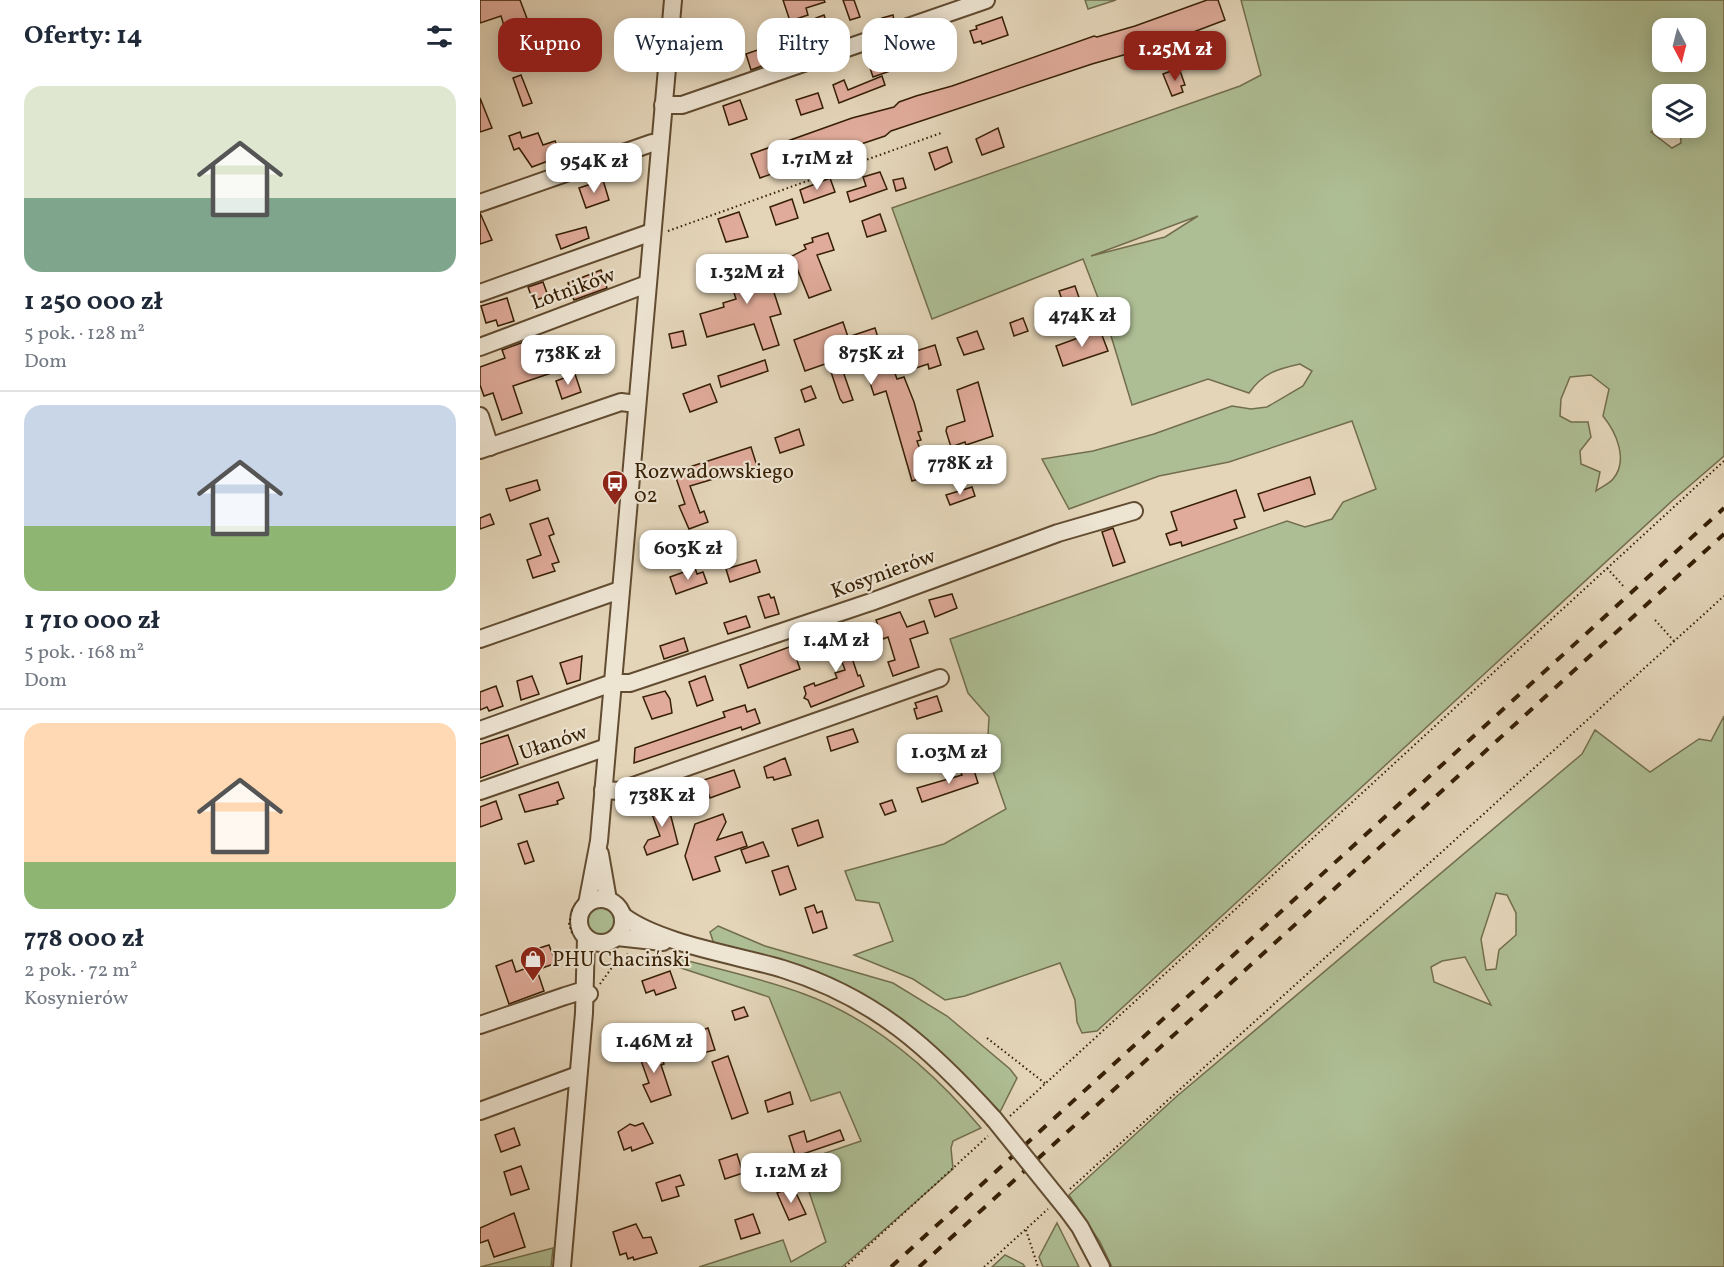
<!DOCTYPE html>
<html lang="pl">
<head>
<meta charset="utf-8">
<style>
  :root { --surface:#fff; --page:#f2f2f3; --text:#1f2937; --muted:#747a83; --line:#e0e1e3; --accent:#8f2418 }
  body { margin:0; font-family:Vollkorn,serif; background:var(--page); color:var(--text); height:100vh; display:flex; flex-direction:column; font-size:22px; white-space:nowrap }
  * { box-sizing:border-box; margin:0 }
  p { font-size:20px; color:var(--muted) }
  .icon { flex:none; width:33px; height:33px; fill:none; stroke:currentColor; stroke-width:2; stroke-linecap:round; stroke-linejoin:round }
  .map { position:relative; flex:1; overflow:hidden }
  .sheet { display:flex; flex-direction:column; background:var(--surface); width:480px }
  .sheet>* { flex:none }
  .guide { position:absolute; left:18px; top:18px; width:570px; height:54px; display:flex; gap:12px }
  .needle { width:39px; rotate:173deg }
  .buttons { position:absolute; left:1172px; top:18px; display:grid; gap:12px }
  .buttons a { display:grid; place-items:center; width:54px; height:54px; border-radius:12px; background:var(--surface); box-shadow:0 3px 15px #0003; font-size:30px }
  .price { position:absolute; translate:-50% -51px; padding:0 14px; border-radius:12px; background:#fff; color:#222; font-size:20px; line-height:39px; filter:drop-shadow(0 2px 3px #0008) }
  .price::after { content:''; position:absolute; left:50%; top:36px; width:18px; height:14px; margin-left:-9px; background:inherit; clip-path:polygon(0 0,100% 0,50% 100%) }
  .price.selected { background:var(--accent); color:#fff }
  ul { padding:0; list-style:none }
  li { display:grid; align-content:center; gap:12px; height:318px; padding:0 24px }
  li+li { border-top:2px solid var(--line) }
  li span { display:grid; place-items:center; height:186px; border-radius:18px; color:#555 }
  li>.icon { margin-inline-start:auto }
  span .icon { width:108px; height:108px; fill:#fffc; stroke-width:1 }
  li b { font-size:26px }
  h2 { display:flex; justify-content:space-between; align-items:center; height:72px; padding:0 24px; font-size:26px }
  .tag { padding:0 21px; border-radius:18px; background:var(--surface); box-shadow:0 3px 15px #0003; font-size:21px; line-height:54px }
  .tag.selected { background:var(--accent); color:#fff }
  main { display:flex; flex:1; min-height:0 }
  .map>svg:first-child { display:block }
</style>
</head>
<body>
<main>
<section class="sheet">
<h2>Oferty: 14<svg class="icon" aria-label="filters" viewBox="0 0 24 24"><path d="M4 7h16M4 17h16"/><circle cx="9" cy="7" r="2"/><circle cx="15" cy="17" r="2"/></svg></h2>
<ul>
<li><span style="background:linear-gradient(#dfe7d0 60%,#7fa58c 0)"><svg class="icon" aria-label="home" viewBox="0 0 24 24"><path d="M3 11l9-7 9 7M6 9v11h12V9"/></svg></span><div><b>1 250 000 zł</b><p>5 pok. · 128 m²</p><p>Dom</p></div></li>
<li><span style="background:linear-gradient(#c9d6e8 65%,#8fb573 0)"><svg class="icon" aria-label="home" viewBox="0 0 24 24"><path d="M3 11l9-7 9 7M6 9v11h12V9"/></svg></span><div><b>1 710 000 zł</b><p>5 pok. · 168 m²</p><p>Dom</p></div></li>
<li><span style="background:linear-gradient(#ffd9b3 75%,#8fb573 0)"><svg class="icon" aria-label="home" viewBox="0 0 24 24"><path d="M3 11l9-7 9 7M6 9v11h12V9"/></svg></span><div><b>778 000 zł</b><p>2 pok. · 72 m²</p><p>Kosynierów</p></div></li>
</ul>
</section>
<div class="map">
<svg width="1244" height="1267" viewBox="0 0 1244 1267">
  <rect width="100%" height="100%" fill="#e4d5b9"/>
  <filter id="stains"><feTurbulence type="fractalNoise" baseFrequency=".00333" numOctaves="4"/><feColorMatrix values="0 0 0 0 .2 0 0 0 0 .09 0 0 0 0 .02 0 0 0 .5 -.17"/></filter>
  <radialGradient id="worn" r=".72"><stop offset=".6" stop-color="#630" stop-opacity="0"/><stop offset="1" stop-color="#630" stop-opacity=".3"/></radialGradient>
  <g fill="#aebe94" stroke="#726e4c" stroke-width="1.5" fill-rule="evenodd">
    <polygon points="605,0 636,0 608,9"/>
    <path d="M761 0H1244V456L1193 500 617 1031 602 1033 597 1022 595 1000 580 963 485 996 465 1000 433 979 374 955 413 941 399 903 376 900 365 871 464 844 526 809 507 754 509 717 488 693 470 639 807 521 825 527 852 519 863 502 896 489 872 421 749 462 679 476 589 509 562 459 613 451 674 434 752 406 771 409 787 407 823 386 832 371 820 364C797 369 783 373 769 393L728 379 652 405 625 316 603 259 452 319 412 208 760 86 781 75ZM1182 28H1215V62H1182ZM1182 94H1215V128H1200L1201 143 1192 148 1171 132 1182 125ZM718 216 685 237 611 256ZM1111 375 1129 389 1123 416C1136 432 1149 460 1133 479 1129 484 1121 487 1116 491L1120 472 1101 464 1100 451 1111 437 1108 422H1091L1080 416 1081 399 1090 377Z"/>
    <path d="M1244 716V1267H632L620 1242 589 1195 696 1097 1102 754 1115 730 1170 772 1219 739 1231 741ZM1016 893 1027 895 1036 913V935L1019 950 1016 969 1006 970 1001 939ZM985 957 1011 1005 954 982 951 967 962 961Z"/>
    <circle cx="121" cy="921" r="14"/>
    <path d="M238 926 285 946 413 983 467 1016 530 1069 537 1078 520 1112C482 1072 446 1036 400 1005L236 944 233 941 230 932Z"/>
    <path d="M201 959C242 970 284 979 324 994 395 1020 453 1071 501 1128L473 1141 471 1148 473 1169 362 1267H219L303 1240 311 1262 346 1242 319 1162 381 1141 360 1092 331 1101 289 997 186 963Z"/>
    <polygon points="577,1223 599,1267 563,1267 559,1257"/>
    <polygon points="73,1248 71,1267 0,1267"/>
    <polygon points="525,1255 543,1264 545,1267 512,1267"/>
  </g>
  <g fill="#e0ab9a" stroke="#361f04" stroke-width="1.5">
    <polygon points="0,0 40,0 48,21 51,20 55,30 28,39 21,16 0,23"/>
    <polygon points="303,0 344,0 345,2 326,8 328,15 310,21"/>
    <polygon points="363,0 374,0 380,17 370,20"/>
    <polygon points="727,0 738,0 745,20 682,44 612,64 411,131 405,136 280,178 271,154 372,118 414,107 419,102 436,96 472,86 614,36 617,37 655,26"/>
    <polygon points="344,15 353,42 336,47 336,38 341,37 336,18"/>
    <polygon points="413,15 414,20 404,24 402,18"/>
    <polygon points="522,17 528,35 502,44 501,41 494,43 490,31 497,29 496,26"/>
    <polygon points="109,39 116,60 97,66 90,45"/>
    <polygon points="289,46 295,61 271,70 266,54"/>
    <polygon points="407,52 413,70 393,77 387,59"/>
    <polygon points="699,68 705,85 701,86 703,92 692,96 683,74"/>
    <polygon points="41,75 52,103 43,106 33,78"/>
    <polygon points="402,76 405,85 359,103 353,85 364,80 368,90"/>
    <polygon points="338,93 343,108 321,115 316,100"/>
    <polygon points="0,98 12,128 0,132"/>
    <polygon points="260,100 267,119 249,125 243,106"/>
    <polygon points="518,128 524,147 502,155 496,139"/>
    <polygon points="40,132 42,138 58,133 63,145 75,141 80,153 67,157 68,161 52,167 39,148 34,150 29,136"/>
    <polygon points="467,147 472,162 455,170 449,153"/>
    <polygon points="400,172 407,189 370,202 367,192 386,186 383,177"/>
    <polygon points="350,178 355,192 324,203 320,190"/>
    <polygon points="423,178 426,188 416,191 413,180"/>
    <polygon points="123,180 129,200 106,208 99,188"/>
    <polygon points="312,199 318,218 296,225 290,207"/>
    <polygon points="259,212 268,237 246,242 238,219"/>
    <polygon points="0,213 12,240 0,244"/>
    <polygon points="400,214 406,231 387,237 382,221"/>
    <polygon points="106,227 109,238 81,249 76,235"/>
    <polygon points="348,233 354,250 337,255 351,290 329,298 312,256 326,249 324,245 333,242 332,238"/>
    <polygon points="271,258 274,269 285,265 301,314 290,317 299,345 283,350 274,324 227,337 220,314 244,307 243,303 256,299 246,267"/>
    <polygon points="121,270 127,288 94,300 88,283"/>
    <polygon points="63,282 68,296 53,301 48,287"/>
    <polygon points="595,286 605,315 589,320 579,291"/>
    <polygon points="27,298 34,321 18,326 16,320 6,323 1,306"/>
    <polygon points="543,318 548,331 534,336 530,323"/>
    <polygon points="363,322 368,337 395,328 399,341 392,343 402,371 413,368 417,379 424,377 434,402 442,431 438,432 441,440 437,441 446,466 468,458 471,467 469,470 432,481 406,391 394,395 380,352 359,360 373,400 363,403 360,399 348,363 325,371 314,340"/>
    <polygon points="620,330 628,351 583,366 576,346"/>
    <polygon points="203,331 206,345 192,348 189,334"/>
    <polygon points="497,331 504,349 484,355 477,338"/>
    <polygon points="52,339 59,360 74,355 80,370 33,386 42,413 22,420 13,393 4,396 0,385 0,367 25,358 22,350"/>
    <polygon points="455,345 461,365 449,369 448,364 436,368 433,356 437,355 436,351"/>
    <polygon points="285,360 288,371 241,387 238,376"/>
    <polygon points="95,374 101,392 82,399 76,381"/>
    <polygon points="498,382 513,436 486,445 485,442 471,447 466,431 467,427 485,421 477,390"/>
    <polygon points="230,384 237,402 210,412 203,394"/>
    <polygon points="331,386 336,398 325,402 321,390"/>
    <polygon points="319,429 324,445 300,453 295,438"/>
    <polygon points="271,447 277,466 210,486 220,513 224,511 228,522 209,529 199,506 205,504 194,472"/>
    <polygon points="830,477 835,494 784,511 778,494"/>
    <polygon points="57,480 60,490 30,501 26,489"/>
    <polygon points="492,487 495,496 470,505 466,495"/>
    <polygon points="756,490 765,517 754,520 757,528 702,546 701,542 690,545 686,534 697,530 691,512"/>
    <polygon points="10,514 14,524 0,529 0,518"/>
    <polygon points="68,518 74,534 69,536 79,562 72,564 75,571 53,578 47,560 61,555 50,524"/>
    <polygon points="633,528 645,562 633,566 622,532"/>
    <polygon points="276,560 280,572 250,582 246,569"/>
    <polygon points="215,568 217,574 223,572 227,583 196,594 190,577"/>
    <polygon points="289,594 291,598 294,597 299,614 285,618 278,597"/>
    <polygon points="472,594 477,608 455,617 449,600"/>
    <polygon points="420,612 427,627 444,621 448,633 430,639 439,667 413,676 408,662 415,660 408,637 403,639 396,620"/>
    <polygon points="266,616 270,627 248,634 244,623"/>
    <polygon points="362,628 378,676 380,675 384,686 331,707 328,700 324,698 326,694 324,687 334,683 335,686 357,678 355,673 365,670 358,651 350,653 344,634"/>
    <polygon points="204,638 208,651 184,659 180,646"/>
    <polygon points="312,646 320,669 268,688 260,665"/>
    <polygon points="102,656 100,680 87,684 80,663"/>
    <polygon points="52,676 59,694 41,700 37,681"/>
    <polygon points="225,676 233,700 217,706 209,682"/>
    <polygon points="16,686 23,706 9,711 7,707 0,710 0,692"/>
    <polygon points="185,691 190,699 192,713 172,719 163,697"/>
    <polygon points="457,696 462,711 437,719 434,709 437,708 435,703"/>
    <polygon points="265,705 267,712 275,709 280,723 262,730 261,727 154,763 155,748 245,717 243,712"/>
    <polygon points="373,729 378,742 351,751 347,737"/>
    <polygon points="28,735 38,764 0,778 0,744"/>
    <polygon points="305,758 311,775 294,780 293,777 287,778 284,767"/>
    <polygon points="492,764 498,783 442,802 437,788 482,775 479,768"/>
    <polygon points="254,770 260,787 230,798 224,780"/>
    <polygon points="78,782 84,798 77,801 78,804 45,812 39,795"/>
    <polygon points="186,797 198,844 167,855 164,847 168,840 180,836 168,803"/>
    <polygon points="412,800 416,811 405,815 400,804"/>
    <polygon points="16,801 22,819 0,827 0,807"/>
    <polygon points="243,814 246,822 237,840 262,832 267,846 235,857 240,871 213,880 205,856 215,824"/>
    <polygon points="338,820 343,837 318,846 312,829"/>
    <polygon points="47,841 54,861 45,864 38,844"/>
    <polygon points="283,842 289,856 266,863 261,850"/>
    <polygon points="308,866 316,889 300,895 292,871"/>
    <polygon points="334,905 337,913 342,911 347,928 333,933 325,908"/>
    <polygon points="69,945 76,963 57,970 64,991 29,1004 16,966 32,960 36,972 55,965 50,951"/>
    <polygon points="190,971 196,988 176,995 174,990 166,993 162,981"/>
    <polygon points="264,1007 268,1016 255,1020 252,1011"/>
    <polygon points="228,1028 235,1050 206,1057 200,1038"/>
    <polygon points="175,1046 177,1052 180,1051 184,1064 181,1065 191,1095 171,1102 163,1085 169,1083 158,1052"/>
    <polygon points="248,1056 268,1113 252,1119 232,1062"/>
    <polygon points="310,1092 313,1104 288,1112 285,1101"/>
    <polygon points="163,1123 173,1143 152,1151 151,1147 144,1150 138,1132 150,1124 155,1126"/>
    <polygon points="34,1128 40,1145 21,1152 15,1135"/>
    <polygon points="360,1130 364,1140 320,1155 315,1155 309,1136 324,1131 327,1142"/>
    <polygon points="257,1154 263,1173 245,1179 239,1160"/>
    <polygon points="41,1166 49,1189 31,1195 24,1172"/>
    <polygon points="200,1175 204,1185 196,1187 199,1196 182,1201 176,1183"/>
    <polygon points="309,1188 310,1193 315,1191 326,1214 309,1220 297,1193"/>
    <polygon points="34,1213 45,1247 14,1257 8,1240 0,1243 0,1228"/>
    <polygon points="273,1214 280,1233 261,1239 255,1220"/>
    <polygon points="156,1224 163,1238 171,1237 177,1253 154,1260 153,1257 148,1259 146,1253 140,1255 133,1232"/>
  </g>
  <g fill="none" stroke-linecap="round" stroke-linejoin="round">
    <g stroke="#624c31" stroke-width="20">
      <g id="minor">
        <polyline points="183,105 202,105 506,0"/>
        <polyline points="0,203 172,143 180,144"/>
        <polyline points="0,293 172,232"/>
        <polyline points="0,347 167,284"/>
        <polyline points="0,416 10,447"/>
        <polyline points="0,450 141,402 156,404"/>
        <polyline points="0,639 140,590"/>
        <polyline points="0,730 132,683 150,683 391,602 578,533 654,511"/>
        <polyline points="123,790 139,791 460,678"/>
        <polyline points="0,791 127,747"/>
        <polyline points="120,854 128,900"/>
        <circle cx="121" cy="921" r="22"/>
        <polyline points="107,904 119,841 193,0"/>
        <path d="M143 916C180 944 257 955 303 969 396 998 451 1049 514 1119"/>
        <polyline points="137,937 183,942"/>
        <polyline points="0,1025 85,996 98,992 109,994"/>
        <polyline points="0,1111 98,1075"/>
        <polyline points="589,1212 600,1227 621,1267"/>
        <polyline points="82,1267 104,1013 106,938"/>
      </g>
    </g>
    <g stroke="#361f04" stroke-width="2" stroke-dasharray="1.5 3" stroke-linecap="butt">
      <polyline points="188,231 461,133"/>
      <polyline points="1127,568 1145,588"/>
      <polyline points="1175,620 1194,641"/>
      <polyline points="92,933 89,924 93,910"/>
      <polyline points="119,960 132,966"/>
      <polyline points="120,984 136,962 148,954"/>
      <polyline points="507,1038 566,1084"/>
      <polyline points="530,1116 1244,461"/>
      <polyline points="590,1189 1244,596"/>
      <polyline points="546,1230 558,1267"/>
      <polyline points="365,1267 508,1136"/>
      <polyline points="504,1267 568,1209"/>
    </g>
    <use href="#minor" stroke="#ede4d2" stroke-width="16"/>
    <g stroke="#361f04" stroke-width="4" stroke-dasharray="10 10" stroke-linecap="butt">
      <polyline points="411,1267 1244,508"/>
      <polyline points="439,1267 1244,534"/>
    </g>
    <g stroke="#624c31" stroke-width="20" stroke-linecap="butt">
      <polyline id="minor-bridge" points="514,1119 589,1212"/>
    </g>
    <use href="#minor-bridge" stroke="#ede4d2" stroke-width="16"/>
  </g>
  <defs>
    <g id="bus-pin" transform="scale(1.35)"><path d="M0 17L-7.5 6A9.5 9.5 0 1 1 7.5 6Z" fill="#8f2418" stroke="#ede4d2"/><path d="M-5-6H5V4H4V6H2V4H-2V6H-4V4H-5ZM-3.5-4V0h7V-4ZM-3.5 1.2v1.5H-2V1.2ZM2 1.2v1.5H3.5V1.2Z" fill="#fff"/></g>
    <g id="shop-pin" transform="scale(1.35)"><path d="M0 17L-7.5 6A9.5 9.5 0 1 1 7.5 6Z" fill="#8f2418" stroke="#ede4d2"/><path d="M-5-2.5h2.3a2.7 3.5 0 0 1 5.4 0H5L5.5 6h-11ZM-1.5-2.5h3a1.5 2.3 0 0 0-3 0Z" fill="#fff"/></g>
  </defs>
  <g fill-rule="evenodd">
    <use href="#bus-pin" x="135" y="483"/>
    <use href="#shop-pin" x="53" y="959"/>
  </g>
  <g text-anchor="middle" stroke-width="4.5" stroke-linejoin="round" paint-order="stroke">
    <g font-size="21" fill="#361f04" stroke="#ede4d2">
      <text transform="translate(93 288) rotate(-20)" y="7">Lotników</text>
      <text transform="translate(403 573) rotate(-20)" y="7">Kosynierów</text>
      <text transform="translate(73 742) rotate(-19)" y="7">Ułanów</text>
    </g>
    <g font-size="21" fill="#361f04" stroke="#ede4d2" text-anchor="start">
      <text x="154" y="478">Rozwadowskiego<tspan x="154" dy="24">02</tspan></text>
      <text x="72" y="966">PHU Chaciński</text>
    </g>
  </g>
  <rect width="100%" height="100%" filter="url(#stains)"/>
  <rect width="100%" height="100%" fill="url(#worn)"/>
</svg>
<div class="buttons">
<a><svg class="needle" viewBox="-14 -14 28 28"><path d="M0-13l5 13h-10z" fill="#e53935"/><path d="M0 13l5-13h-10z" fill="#747a83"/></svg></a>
<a><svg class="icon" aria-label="layers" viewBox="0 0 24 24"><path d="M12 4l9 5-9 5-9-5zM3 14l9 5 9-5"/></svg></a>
</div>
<b class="price selected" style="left:695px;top:82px">1.25M zł</b>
<b class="price" style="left:337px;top:191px">1.71M zł</b>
<b class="price" style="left:114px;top:194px">954K zł</b>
<b class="price" style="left:267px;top:305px">1.32M zł</b>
<b class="price" style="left:602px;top:348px">474K zł</b>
<b class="price" style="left:88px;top:386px">738K zł</b>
<b class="price" style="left:391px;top:386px">875K zł</b>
<b class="price" style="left:480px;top:496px">778K zł</b>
<b class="price" style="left:208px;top:581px">603K zł</b>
<b class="price" style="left:356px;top:673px">1.4M zł</b>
<b class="price" style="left:469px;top:785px">1.03M zł</b>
<b class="price" style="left:182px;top:828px">738K zł</b>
<b class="price" style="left:174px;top:1074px">1.46M zł</b>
<b class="price" style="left:311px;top:1204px">1.12M zł</b>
<div class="guide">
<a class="tag selected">Kupno</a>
<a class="tag">Wynajem</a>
<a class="tag">Filtry</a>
<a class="tag">Nowe</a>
</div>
</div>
</main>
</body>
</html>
